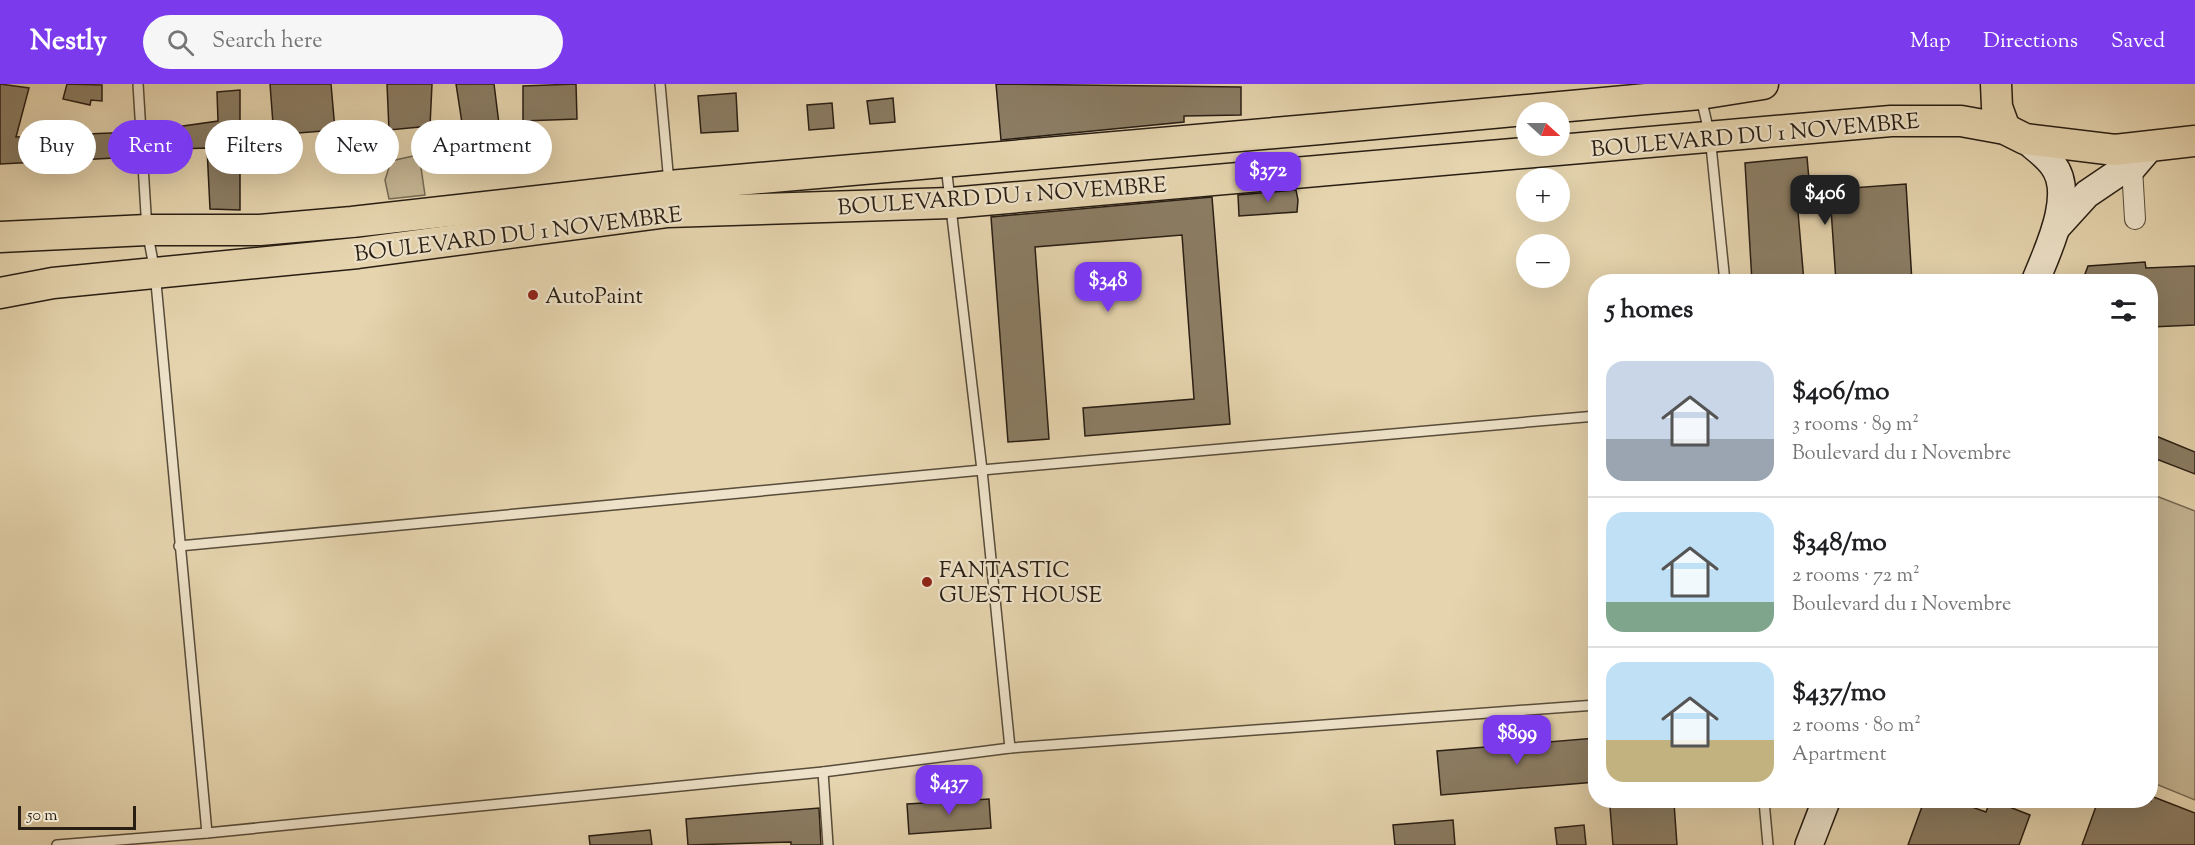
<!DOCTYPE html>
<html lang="en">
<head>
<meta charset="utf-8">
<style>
  :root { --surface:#fff; --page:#f6f6f6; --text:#202124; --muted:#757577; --line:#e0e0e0; --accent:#7c3aed }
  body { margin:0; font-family:"Sorts Mill Goudy",serif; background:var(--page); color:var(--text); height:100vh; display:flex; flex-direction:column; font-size:22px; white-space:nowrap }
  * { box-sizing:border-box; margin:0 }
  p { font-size:20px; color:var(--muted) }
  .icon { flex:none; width:33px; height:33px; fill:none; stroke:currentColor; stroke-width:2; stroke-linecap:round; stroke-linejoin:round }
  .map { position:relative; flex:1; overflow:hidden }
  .side { position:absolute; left:1588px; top:190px; width:570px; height:534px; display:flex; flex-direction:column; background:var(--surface); border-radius:24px; box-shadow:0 6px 24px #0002 }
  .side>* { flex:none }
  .top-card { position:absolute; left:18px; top:36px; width:570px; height:54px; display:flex; gap:12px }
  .needle { width:39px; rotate:111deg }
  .tools { position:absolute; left:1516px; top:18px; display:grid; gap:12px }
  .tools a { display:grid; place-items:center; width:54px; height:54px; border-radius:50%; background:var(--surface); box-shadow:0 6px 24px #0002; font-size:30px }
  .scale { position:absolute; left:18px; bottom:15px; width:118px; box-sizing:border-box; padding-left:6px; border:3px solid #291e14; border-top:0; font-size:16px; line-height:21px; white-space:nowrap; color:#291e14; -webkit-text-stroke:4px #eee3ca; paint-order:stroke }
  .price { position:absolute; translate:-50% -51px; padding:0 14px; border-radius:12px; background:var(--accent); color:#fff; font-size:20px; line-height:39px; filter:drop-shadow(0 2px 3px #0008) }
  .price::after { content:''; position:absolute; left:50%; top:36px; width:18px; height:14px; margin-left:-9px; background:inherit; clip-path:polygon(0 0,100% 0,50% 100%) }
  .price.current { background:#222; color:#fff }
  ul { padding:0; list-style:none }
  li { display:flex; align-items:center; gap:18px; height:150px; padding:0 18px }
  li+li { border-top:2px solid var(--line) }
  li span { display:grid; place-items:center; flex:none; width:168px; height:120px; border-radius:18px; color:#555 }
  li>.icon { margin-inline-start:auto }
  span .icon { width:72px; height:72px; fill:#fffc; stroke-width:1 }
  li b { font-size:26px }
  h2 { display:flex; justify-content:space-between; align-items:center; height:72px; padding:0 18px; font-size:26px }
  .chip { padding:0 21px; border-radius:27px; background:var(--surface); box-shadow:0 6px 24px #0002; font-size:21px; line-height:54px }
  .chip.current { background:var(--accent); color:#fff }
  header { display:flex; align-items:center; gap:36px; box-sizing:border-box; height:84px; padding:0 30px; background:var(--accent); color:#fff }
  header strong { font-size:28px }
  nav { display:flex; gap:33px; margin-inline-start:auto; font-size:21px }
  .search { width:420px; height:54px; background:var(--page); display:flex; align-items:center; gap:15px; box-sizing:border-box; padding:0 21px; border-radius:33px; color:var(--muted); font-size:22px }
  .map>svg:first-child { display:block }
</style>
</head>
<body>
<header>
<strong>Nestly</strong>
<div class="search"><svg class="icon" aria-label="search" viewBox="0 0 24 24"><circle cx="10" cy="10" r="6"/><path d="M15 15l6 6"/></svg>Search here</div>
<nav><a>Map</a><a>Directions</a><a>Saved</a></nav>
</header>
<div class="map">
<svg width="2195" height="761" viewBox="0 0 2195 761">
  <rect width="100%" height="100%" fill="#e5d4ae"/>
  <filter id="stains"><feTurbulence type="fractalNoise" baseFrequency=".00333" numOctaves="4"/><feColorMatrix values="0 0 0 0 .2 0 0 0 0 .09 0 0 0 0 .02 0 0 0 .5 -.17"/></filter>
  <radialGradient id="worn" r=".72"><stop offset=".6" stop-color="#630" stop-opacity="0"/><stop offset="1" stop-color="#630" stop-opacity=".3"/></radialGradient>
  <g fill="#c5b594" stroke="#776a54" stroke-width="1.5">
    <polygon points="413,72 420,77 425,111 389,115 385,96 391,77"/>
    <polygon points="2151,410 2195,427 2195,716 2151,698"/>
  </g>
  <g fill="#8b7d64" stroke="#291e14" stroke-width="1.5">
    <polygon points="0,0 29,4 16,53 134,48 134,73 0,80"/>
    <polygon points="67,0 102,1 102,17 91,16 90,21 63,15"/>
    <polygon points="270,0 331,0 335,46 286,50 285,39 273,40"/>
    <polygon points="387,0 432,0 430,42 389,46"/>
    <polygon points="456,0 494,0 500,48 464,52"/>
    <polygon points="576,0 577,35 523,37 523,2"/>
    <polygon points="996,0 1241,3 1241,31 1184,32 1184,38 1001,56"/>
    <polygon points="240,6 240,126 210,125 207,64 149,66 148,47 218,37 217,8"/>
    <polygon points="736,9 738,47 701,49 698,12"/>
    <polygon points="893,14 895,38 870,40 867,17"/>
    <polygon points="832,19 834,44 809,46 807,21"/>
    <polygon points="1807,73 1810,107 1906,100 1912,198 1836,198 1831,125 1798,128 1804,198 1752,198 1745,79"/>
    <polygon points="1296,106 1298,116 1297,128 1239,132 1238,111"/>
    <polygon points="1212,113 1230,340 1085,352 1083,324 1194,315 1182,151 1035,163 1049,355 1008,358 991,133"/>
    <polygon points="2145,178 2146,184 2195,182 2195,241 2151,243 2151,198 2082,198 2088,182"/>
    <polygon points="2151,350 2195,368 2195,390 2151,373"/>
    <polygon points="1596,654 1596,698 1441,711 1437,667"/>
    <polygon points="2151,712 2195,729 2195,761 2082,761 2098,717 2151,717"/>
    <polygon points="989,715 991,744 909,750 907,720"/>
    <polygon points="1924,717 1955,717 1986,728 1990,717 1994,717 2030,731 2019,761 1908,761"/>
    <polygon points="1674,719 1677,761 1613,761 1610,723"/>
    <polygon points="819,724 821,761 791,761 791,758 688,761 686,735"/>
    <polygon points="1453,736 1455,761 1395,761 1393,741"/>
    <polygon points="1584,741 1586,761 1557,761 1555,744"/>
    <polygon points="650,746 652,761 590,761 589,752"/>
  </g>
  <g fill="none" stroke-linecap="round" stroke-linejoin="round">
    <g stroke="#584c3a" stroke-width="12">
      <g id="lane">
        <polyline points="138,0 147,146 155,188 207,749"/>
        <polyline points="660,0 669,99"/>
        <polyline points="1701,14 1710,52 1725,198"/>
        <polyline points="946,82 982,386 1010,664"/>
        <polyline points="179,462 982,386 1596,332"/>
        <polyline points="823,688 828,761"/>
        <polyline points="1764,717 1768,761"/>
        <polyline points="57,761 207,749 823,688 1010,664 1596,621"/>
      </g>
    </g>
    <g stroke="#584c3a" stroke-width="22">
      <polyline id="street" points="2132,84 2135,135"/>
    </g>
    <g stroke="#291e14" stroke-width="30">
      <g id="secondary">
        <path d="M2025 55C2034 63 2046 71 2053 81 2076 110 2047 168 2035 198"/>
        <polyline points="2056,144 2087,110 2118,89 2132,84 2150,63"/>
        <polyline points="1809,761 1826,717"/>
      </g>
    </g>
    <g stroke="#291e14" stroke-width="33">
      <g id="primary">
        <polyline points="1996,0 1997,23 2005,45"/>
        <polyline points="0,153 147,146 260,146 352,138 669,102 1320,45 1700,10 1763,0"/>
        <polyline points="0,209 53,199 358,169 668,128 950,119 1891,37 1961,37 2005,45 2025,55 2115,66 2195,57"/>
      </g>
    </g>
    <use href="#lane" stroke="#eee3ca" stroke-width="9"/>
    <use href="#street" stroke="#eee3ca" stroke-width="20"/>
    <use href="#secondary" stroke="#eee3ca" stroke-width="27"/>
    <use href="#primary" stroke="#e5d4ae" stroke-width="30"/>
  </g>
  <g fill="#8f2418" stroke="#eee3ca" stroke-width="2">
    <circle cx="533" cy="211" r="6"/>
    <circle cx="927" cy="498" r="6"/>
  </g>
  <g text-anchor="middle" stroke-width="4.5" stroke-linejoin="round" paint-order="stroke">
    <g font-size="22" fill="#291e14" stroke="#eee3ca">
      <text transform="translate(1755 50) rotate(-5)" y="8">BOULEVARD DU 1 NOVEMBRE</text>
      <text transform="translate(1002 111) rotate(-4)" y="8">BOULEVARD DU 1 NOVEMBRE</text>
      <text transform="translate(518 149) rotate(-7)" y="8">BOULEVARD DU 1 NOVEMBRE</text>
    </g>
    <g font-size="22" fill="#291e14" stroke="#eee3ca" text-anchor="start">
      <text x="545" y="219">AutoPaint</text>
      <text x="939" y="493">FANTASTIC<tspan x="939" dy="25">GUEST HOUSE</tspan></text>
    </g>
  </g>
  <rect width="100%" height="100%" filter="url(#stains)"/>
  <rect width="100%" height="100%" fill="url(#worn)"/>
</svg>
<div class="tools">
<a><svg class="needle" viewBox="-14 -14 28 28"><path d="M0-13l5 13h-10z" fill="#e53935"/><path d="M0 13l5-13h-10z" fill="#757577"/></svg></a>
<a>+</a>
<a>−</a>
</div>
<div class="scale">50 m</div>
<b class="price" style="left:1268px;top:119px">$372</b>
<b class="price current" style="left:1825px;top:142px">$406</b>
<b class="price" style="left:1108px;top:229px">$348</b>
<b class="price" style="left:1517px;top:682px">$899</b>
<b class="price" style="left:949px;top:732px">$437</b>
<div class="top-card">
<a class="chip">Buy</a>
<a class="chip current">Rent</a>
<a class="chip">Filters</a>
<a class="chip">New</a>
<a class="chip">Apartment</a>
</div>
<section class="side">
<h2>5 homes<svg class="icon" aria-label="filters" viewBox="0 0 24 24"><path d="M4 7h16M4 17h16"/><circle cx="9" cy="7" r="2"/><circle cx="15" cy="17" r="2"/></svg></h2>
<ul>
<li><span style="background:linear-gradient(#c9d6e8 65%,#9aa5b1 0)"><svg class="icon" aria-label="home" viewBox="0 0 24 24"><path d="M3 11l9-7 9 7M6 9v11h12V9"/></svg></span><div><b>$406/mo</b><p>3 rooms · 89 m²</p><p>Boulevard du 1 Novembre</p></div></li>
<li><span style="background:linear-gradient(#bfe0f5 75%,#7fa58c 0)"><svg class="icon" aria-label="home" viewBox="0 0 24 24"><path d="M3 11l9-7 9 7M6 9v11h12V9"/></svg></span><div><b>$348/mo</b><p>2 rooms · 72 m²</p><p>Boulevard du 1 Novembre</p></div></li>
<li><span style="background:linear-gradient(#bfe0f5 65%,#c2b280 0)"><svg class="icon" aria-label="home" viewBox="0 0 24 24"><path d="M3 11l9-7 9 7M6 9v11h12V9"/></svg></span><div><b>$437/mo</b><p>2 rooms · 80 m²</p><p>Apartment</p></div></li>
</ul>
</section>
</div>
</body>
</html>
